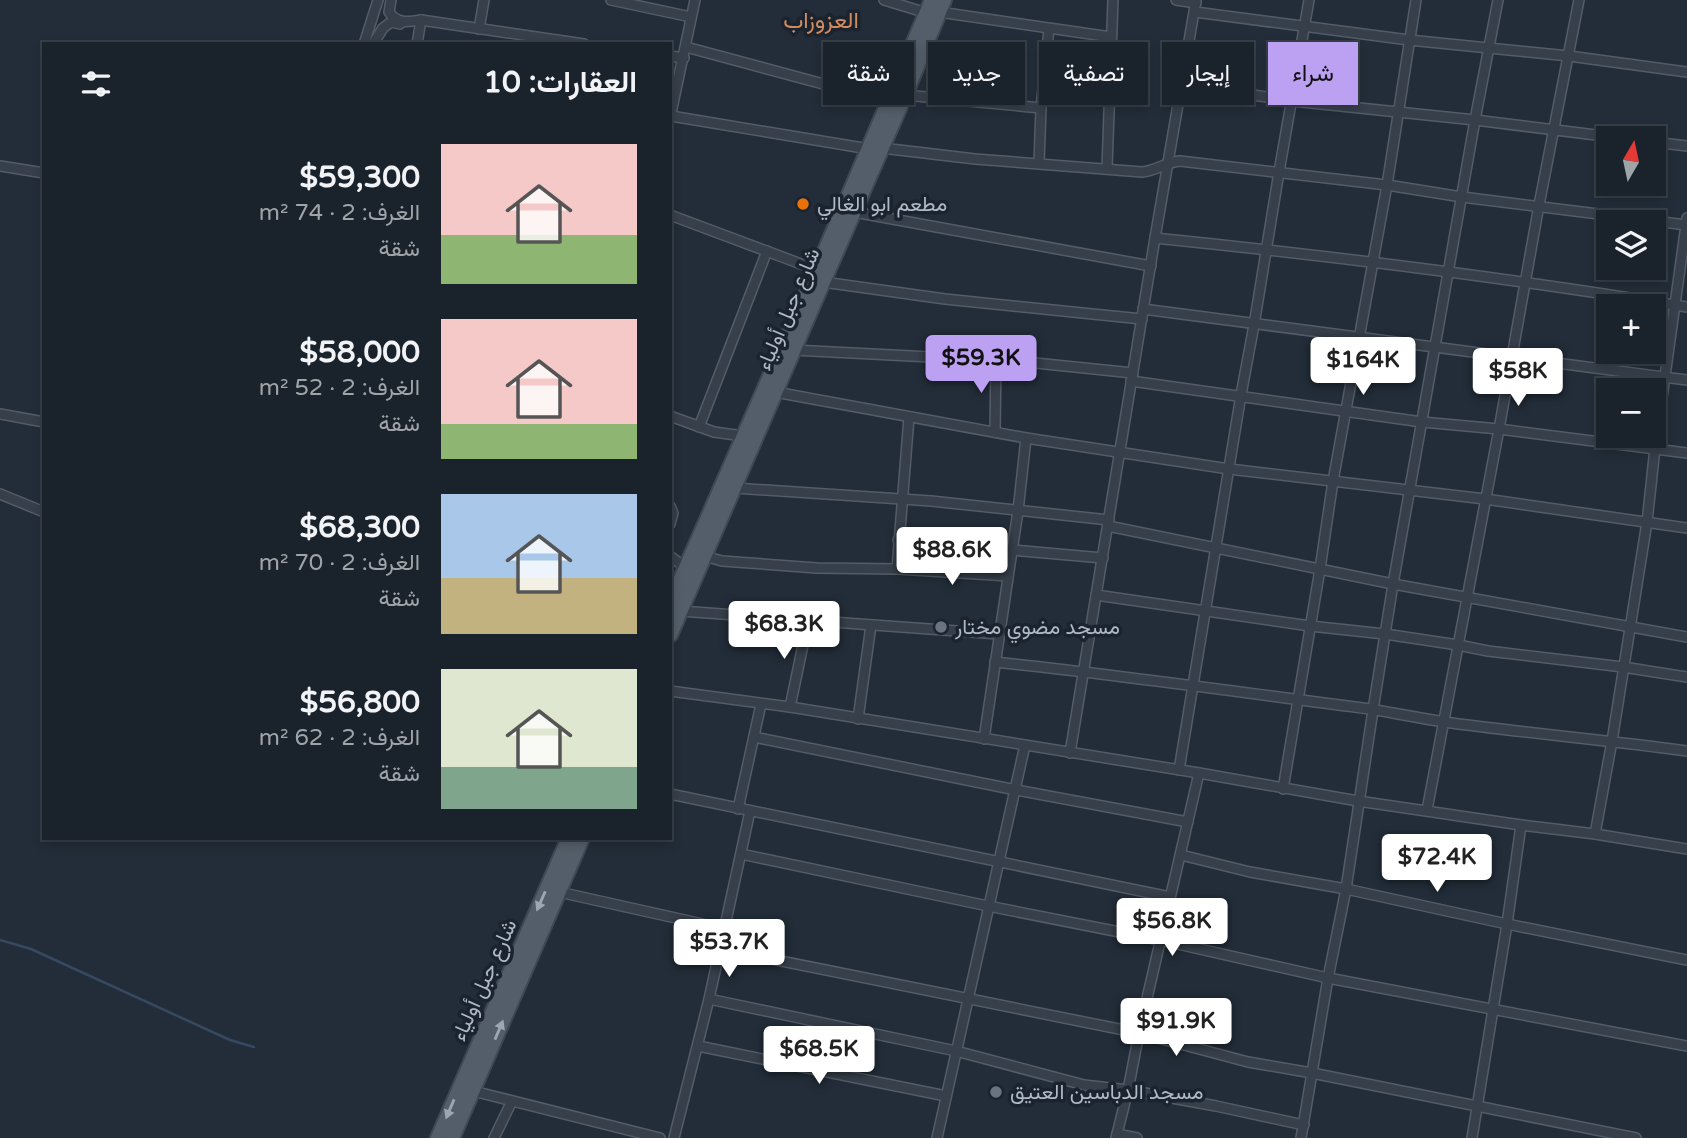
<!DOCTYPE html>
<html lang="ar">
<head>
<meta charset="utf-8">
<style>
  :root { --surface:#1a222b; --page:#232a33; --text:#f1f3f6; --muted:#9fa4a9; --line:#383f47; --accent:#bca0f2 }
  body { margin:0; font-family:"Varela Round",Vazirmatn,sans-serif; background:var(--page); color:var(--text); direction:rtl; height:100vh; display:flex; flex-direction:column; font-size:26px; white-space:nowrap }
  * { box-sizing:border-box; margin:0 }
  p { font-size:23px; color:var(--muted) }
  .icon { flex:none; width:38px; height:38px; fill:none; stroke:currentColor; stroke-width:2; stroke-linecap:round; stroke-linejoin:round }
  .map { position:relative; flex:1; overflow:hidden; direction:ltr }
  .panel { position:absolute; left:42px; top:42px; width:630px; height:798px; display:flex; flex-direction:column; background:var(--surface); border-radius:0px; box-shadow:0 4px 10px #0003,0 0 0 2px var(--line); direction:rtl }
  .panel>* { flex:none }
  .banner { position:absolute; left:693px; top:42px; width:665px; height:63px; direction:rtl; display:flex; gap:14px }
  .needle { width:46px; rotate:9deg }
  .buttons { position:absolute; left:1596px; top:126px; display:grid; gap:14px }
  .buttons a { display:grid; place-items:center; width:70px; height:70px; border-radius:0px; background:var(--surface); box-shadow:0 4px 10px #0003,0 0 0 2px var(--line); font-size:35px }
  .price { position:absolute; translate:-50% -60px; padding:0 16px; border-radius:7px; background:#fff; color:#222; font-size:23px; line-height:46px; filter:drop-shadow(0 2px 4px #0008) }
  .price::after { content:''; position:absolute; left:50%; top:42px; width:21px; height:16px; margin-left:-10px; background:inherit; clip-path:polygon(0 0,100% 0,50% 100%) }
  .price.selected { background:var(--accent); color:#111 }
  ul { padding:0; list-style:none }
  li { display:flex; align-items:center; gap:21px; height:175px; padding:0 35px }
  li span { display:grid; place-items:center; flex:none; width:196px; height:140px; border-radius:0px; color:#555 }
  li>.icon { margin-inline-start:auto }
  span .icon { width:84px; height:84px; fill:#fffc; stroke-width:1 }
  li b { font-size:30px }
  h2 { display:flex; justify-content:space-between; align-items:center; height:84px; padding:0 35px; font-size:30px }
  .tag { padding:0 24px; border-radius:0px; background:var(--surface); box-shadow:0 4px 10px #0003,0 0 0 2px var(--line); font-size:24px; line-height:63px }
  .tag.selected { background:var(--accent); color:#111 }
  .map>svg:first-child { display:block }
</style>
</head>
<body>
<div class="map">
<svg width="1687" height="1138" viewBox="0 0 1687 1138">
  <rect width="100%" height="100%" fill="#222d39"/>
  <g fill="none" stroke-linecap="round" stroke-linejoin="round">
    <polyline stroke="#364960" stroke-width="2.5" points="0,940 31,949 230,1040 254,1047"/>
    <g stroke="#535c67" stroke-width="12">
      <g id="minor">
        <path d="M391 0 389 12C397 24 408 22 421 20L584 44"/>
        <polyline points="611,0 691,17"/>
        <polyline points="884,0 927,13"/>
        <polyline points="1176,0 1196,3"/>
        <polyline points="939,12 1111,37"/>
        <polyline points="1195,12 1409,40 1569,56 1687,72"/>
        <polyline points="479,29 484,0"/>
        <polyline points="364,44 378,0"/>
        <polyline points="373,44 383,28 391,22 400,24"/>
        <polyline points="417,44 421,20"/>
        <polyline points="686,47 890,102"/>
        <polyline points="670,56 684,58"/>
        <polyline points="1182,84 1292,101 1475,120 1620,138"/>
        <polyline points="905,95 1041,108"/>
        <polyline points="671,116 869,149"/>
        <polyline points="670,118 695,0"/>
        <polyline points="1654,142 1687,146"/>
        <path d="M882 148 975 159 1142 172C1156 171 1166 162 1180 161L1387 185 1462 197 1687 225"/>
        <polyline points="1039,163 1041,108 1049,29"/>
        <polyline points="0,166 44,173"/>
        <polyline points="1107,168 1113,0"/>
        <polyline points="854,212 1151,266"/>
        <polyline points="670,215 817,270"/>
        <path d="M1155 238C1333 256 1510 278 1687 307"/>
        <polyline points="823,282 945,299 1142,319"/>
        <polyline points="1143,309 1687,380"/>
        <polyline points="793,350 970,359 996,359 1133,373"/>
        <polyline points="1131,381 1422,422 1499,429 1687,453"/>
        <polyline points="775,392 1026,438 1229,469 1485,499 1687,528"/>
        <polyline points="0,414 44,422"/>
        <polyline points="670,416 714,432 743,436"/>
        <polyline points="699,427 767,251"/>
        <polyline points="995,432 996,359"/>
        <polyline points="734,488 931,501 1109,520"/>
        <polyline points="0,494 44,512"/>
        <polyline points="670,506 673,513 670,524"/>
        <polyline points="1108,526 1393,584 1687,637"/>
        <polyline points="898,540 1103,558"/>
        <polyline points="670,556 686,568"/>
        <polyline points="704,556 722,561 817,568 897,569 1008,576"/>
        <polyline points="897,569 909,417"/>
        <polyline points="1096,595 1310,626 1385,634 1458,645 1488,651 1623,667 1687,677"/>
        <polyline points="680,611 999,634"/>
        <path d="M995 662C1121 675 1245 693 1370 709 1395 713 1419 718 1444 722 1525 733 1606 740 1687 751"/>
        <polyline points="670,691 790,707 1199,773 1358,801 1521,825 1595,834 1687,849"/>
        <polyline points="790,707 808,621"/>
        <polyline points="858,719 871,625"/>
        <polyline points="754,737 1016,790 1188,822"/>
        <polyline points="984,739 1018,511 1026,438"/>
        <polyline points="1070,753 1155,238 1196,0"/>
        <polyline points="1179,770 1241,395 1254,325 1279,172 1309,0"/>
        <polyline points="1283,789 1320,569 1333,481 1387,185 1416,0"/>
        <polyline points="670,794 1170,897"/>
        <polyline points="738,809 761,704"/>
        <polyline points="1427,810 1499,429 1539,205 1579,0"/>
        <polyline points="1595,834 1612,741 1647,522 1655,448 1687,218"/>
        <polyline points="741,854 988,906 1160,940 1328,978 1687,1046"/>
        <polyline points="1181,855 1250,872 1346,889 1507,924 1687,960"/>
        <polyline points="559,892 725,929"/>
        <polyline points="721,949 1139,1033 1248,1062 1312,1073 1636,1138"/>
        <polyline points="709,999 956,1051 1084,1085 1128,1090 1216,1106 1304,1125"/>
        <polyline points="698,1046 946,1096"/>
        <polyline points="473,1091 660,1138"/>
        <polyline points="1117,1134 1137,1138"/>
        <polyline points="494,1138 512,1101"/>
        <polyline points="674,1138 709,999 750,811"/>
        <polyline points="937,1138 1025,745"/>
        <polyline points="1116,1138 1128,1090 1139,1033 1199,773"/>
        <polyline points="1301,1138 1328,978 1346,889 1373,710 1393,584 1475,120 1498,0"/>
        <polyline points="1472,1138 1507,924 1521,825"/>
      </g>
    </g>
    <g stroke="#3f4853" stroke-width="18">
      <g id="primary">
        <polyline points="670,604 817,270 932,0"/>
        <polyline points="670,635 823,282 905,95 944,0"/>
        <polyline points="438,1138 569,838"/>
        <polyline points="452,1138 582,838"/>
      </g>
    </g>
    <use href="#minor" stroke="#363f4a" stroke-width="9"/>
    <use href="#primary" stroke="#535e6a" stroke-width="14"/>
  </g>
  <defs><path id="oneway-solid" d="M-6-.8H1V-3.2L6.5 0L1 3.2V.8H-6Z" transform="scale(1.75)"/></defs>
  <g fill="#9da7b4">
    <use href="#oneway-solid" transform="translate(541 901) rotate(114)"/>
    <use href="#oneway-solid" transform="translate(499 1030) rotate(-67)"/>
    <use href="#oneway-solid" transform="translate(450 1109) rotate(113)"/>
  </g>
  <circle fill="#e8710a" stroke="#1b242e" stroke-width="2.5" cx="803" cy="204" r="7"/>
  <g fill="#6b7280" stroke="#1b242e" stroke-width="2.5">
    <circle cx="941" cy="627" r="7"/>
    <circle cx="996" cy="1092" r="7"/>
  </g>
  <g text-anchor="middle" stroke-width="7" stroke-linejoin="round" paint-order="stroke">
    <g font-size="21" fill="#b0b9c6" stroke="#1b242e" text-anchor="start">
      <text x="817" y="211">مطعم ابو الغالي</text>
      <text x="955" y="634">مسجد مضوي مختار</text>
      <text x="1010" y="1099">مسجد الدباسين العتيق</text>
    </g>
    <g font-size="21" fill="#b0b9c6" stroke="#1b242e">
      <text transform="translate(788 309) rotate(-67)" y="7">شارع جبل أولياء</text>
      <text transform="translate(484 980) rotate(-66)" y="7">شارع جبل أولياء</text>
    </g>
    <g font-size="23" fill="#d18d60" stroke="#1b242e">
      <text x="821" y="28">العزوزاب</text>
    </g>
  </g>
</svg>
<div class="buttons">
<a><svg class="needle" viewBox="-14 -14 28 28"><path d="M0-13l5 13h-10z" fill="#e53935"/><path d="M0 13l5-13h-10z" fill="#9fa4a9"/></svg></a>
<a><svg class="icon" aria-label="layers" viewBox="0 0 24 24"><path d="M12 4l9 5-9 5-9-5zM3 14l9 5 9-5"/></svg></a>
<a>+</a>
<a>−</a>
</div>
<b class="price selected" style="left:981px;top:395px">$59.3K</b>
<b class="price" style="left:1363px;top:397px">$164K</b>
<b class="price" style="left:1518px;top:408px">$58K</b>
<b class="price" style="left:952px;top:587px">$88.6K</b>
<b class="price" style="left:784px;top:661px">$68.3K</b>
<b class="price" style="left:1437px;top:894px">$72.4K</b>
<b class="price" style="left:1172px;top:958px">$56.8K</b>
<b class="price" style="left:729px;top:979px">$53.7K</b>
<b class="price" style="left:1176px;top:1058px">$91.9K</b>
<b class="price" style="left:819px;top:1086px">$68.5K</b>
<div class="banner">
<a class="tag selected">شراء</a>
<a class="tag">إيجار</a>
<a class="tag">تصفية</a>
<a class="tag">جديد</a>
<a class="tag">شقة</a>
</div>
<section class="panel">
<h2>العقارات: 10<svg class="icon" aria-label="filters" viewBox="0 0 24 24"><path d="M4 7h16M4 17h16"/><circle cx="9" cy="7" r="2"/><circle cx="15" cy="17" r="2"/></svg></h2>
<ul>
<li><span style="background:linear-gradient(#f6c9c9 65%,#8fb573 0)"><svg class="icon" aria-label="home" viewBox="0 0 24 24"><path d="M3 11l9-7 9 7M6 9v11h12V9"/></svg></span><div><b>$59,300</b><p>الغرف: 2 · 74 m²</p><p>شقة</p></div></li>
<li><span style="background:linear-gradient(#f6c9c9 75%,#8fb573 0)"><svg class="icon" aria-label="home" viewBox="0 0 24 24"><path d="M3 11l9-7 9 7M6 9v11h12V9"/></svg></span><div><b>$58,000</b><p>الغرف: 2 · 52 m²</p><p>شقة</p></div></li>
<li><span style="background:linear-gradient(#a9c7e8 60%,#c2b280 0)"><svg class="icon" aria-label="home" viewBox="0 0 24 24"><path d="M3 11l9-7 9 7M6 9v11h12V9"/></svg></span><div><b>$68,300</b><p>الغرف: 2 · 70 m²</p><p>شقة</p></div></li>
<li><span style="background:linear-gradient(#dfe7d0 70%,#7fa58c 0)"><svg class="icon" aria-label="home" viewBox="0 0 24 24"><path d="M3 11l9-7 9 7M6 9v11h12V9"/></svg></span><div><b>$56,800</b><p>الغرف: 2 · 62 m²</p><p>شقة</p></div></li>
</ul>
</section>
</div>
</body>
</html>
